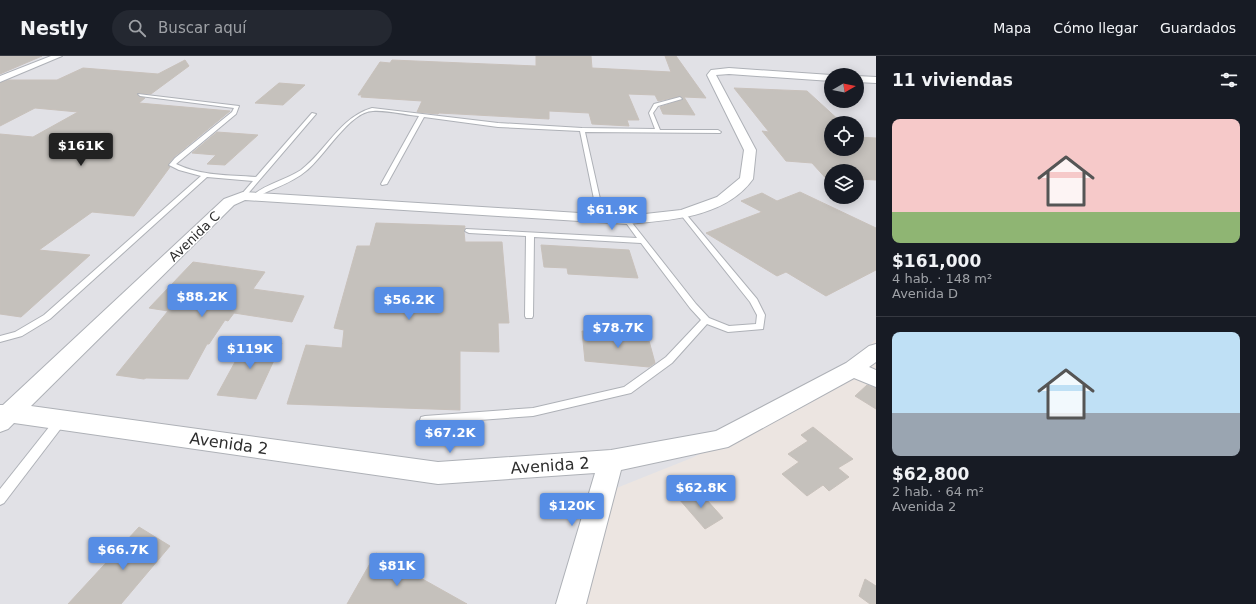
<!DOCTYPE html>
<html lang="es">
<head>
<meta charset="utf-8">
<style>
  :root { --surface:#171b24; --page:#242831; --text:#f1f3f6; --muted:#9ea1a6; --line:#363941; --accent:#568de5 }
  body { margin:0; font-family:"DejaVu Sans",sans-serif; background:var(--page); color:var(--text); height:100vh; display:flex; flex-direction:column; font-size:15px; white-space:nowrap }
  * { box-sizing:border-box; margin:0 }
  p { font-size:13px; color:var(--muted) }
  .icon { flex:none; width:22px; height:22px; fill:none; stroke:currentColor; stroke-width:2; stroke-linecap:round; stroke-linejoin:round }
  .map { position:relative; flex:1; overflow:hidden }
  .side { display:flex; flex-direction:column; background:var(--surface); width:380px }
  .side>* { flex:none }
  .needle { width:26px; rotate:81deg }
  .buttons { position:absolute; left:824px; top:12px; display:grid; gap:8px }
  .buttons a { display:grid; place-items:center; width:40px; height:40px; border-radius:50%; background:var(--surface); box-shadow:0 2px 10px #0003; font-size:20px }
  .price { position:absolute; translate:-50% -34px; padding:0 9px; border-radius:4px; background:var(--accent); color:#fff; font-size:13px; line-height:26px; filter:drop-shadow(0 1px 2px #0008) }
  .price::after { content:''; position:absolute; left:50%; top:24px; width:12px; height:9px; margin-left:-6px; background:inherit; clip-path:polygon(0 0,100% 0,50% 100%) }
  .price.current { background:#222; color:#fff }
  ul { padding:0; list-style:none }
  li { display:grid; align-content:center; gap:8px; height:212px; padding:0 16px }
  li+li { border-top:1px solid var(--line) }
  li span { display:grid; place-items:center; height:124px; border-radius:8px; color:#555 }
  li>.icon { margin-inline-start:auto }
  span .icon { width:72px; height:72px; fill:#fffc; stroke-width:1 }
  li b { font-size:17px }
  h2 { display:flex; justify-content:space-between; align-items:center; height:48px; padding:0 16px; font-size:17px }
  header { display:flex; align-items:center; gap:24px; box-sizing:border-box; height:56px; padding:0 20px; background:var(--surface); border-bottom:1px solid var(--line) }
  header strong { font-size:19px }
  nav { display:flex; gap:22px; margin-inline-start:auto; font-size:14px }
  .search { width:280px; height:36px; background:var(--page); display:flex; align-items:center; gap:10px; box-sizing:border-box; padding:0 14px; border-radius:22px; color:var(--muted); font-size:15px }
  main { display:flex; flex:1; min-height:0 }
  .map>svg:first-child { display:block }
</style>
</head>
<body>
<header>
<strong>Nestly</strong>
<div class="search"><svg class="icon" aria-label="search" viewBox="0 0 24 24"><circle cx="10" cy="10" r="6"/><path d="M15 15l6 6"/></svg>Buscar aquí</div>
<nav><a>Mapa</a><a>Cómo llegar</a><a>Guardados</a></nav>
</header>
<main>
<div class="map">
<svg width="876" height="548" viewBox="0 0 876 548">
  <rect width="100%" height="100%" fill="#ece5e1"/>
  <path fill="#e1e1e6" fill-rule="evenodd" d="M0 0H876V283L825 330 694 401 589 443 558 548H0ZM831 19H857V45H831ZM831 67H857V93H831ZM831 115H857V141H831Z"/>
  <g fill="#c5c1bc" stroke="#c8c1bb">
    <polygon points="0,0 42,0 0,18"/>
    <polygon points="536,0 591,0 592,12 671,16 665,0 676,0 706,42 684,41 695,59 663,58 660,51 682,44 683,43 681,40 658,45 655,39 628,38 639,64 627,64 629,70 592,68 589,57 549,55 549,63 439,57 438,58 417,56 422,45 361,41 362,39 358,39 380,6 390,7 392,4 536,10"/>
    <polygon points="185,4 189,10 151,38 137,37 139,41 145,42 139,47 230,55 174,101 168,108 170,111 134,160 92,156 39,194 90,199 21,261 0,258 0,78 33,81 78,56 35,52 0,70 0,27 8,24 57,24 83,12 158,18"/>
    <polygon points="279,27 305,29 283,49 255,47"/>
    <polygon points="734,32 807,35 842,67 831,67 831,93 857,93 857,81 876,82 876,124 857,123 857,115 831,115 831,128 812,107 786,105 762,75 769,76"/>
    <polygon points="217,76 258,79 225,109 207,108 216,99 192,97"/>
    <polygon points="800,136 876,172 876,214 826,240 786,216 777,220 706,177 762,156 741,145 762,137 777,145"/>
    <polygon points="376,167 465,170 464,175 465,186 502,186 509,267 498,267 499,296 460,295 460,354 287,348 306,289 342,292 344,274 334,272 357,190 370,190"/>
    <polygon points="541,189 629,194 638,222 568,218 567,212 544,211"/>
    <polygon points="193,206 265,216 253,233 304,240 292,266 234,257 228,265 225,264 209,288 207,288 188,323 146,322 144,323 116,319 168,255 149,252"/>
    <polygon points="582,275 648,281 655,307 649,311 585,305"/>
    <polygon points="247,284 282,287 256,343 217,339"/>
    <polygon points="867,329 876,332 876,353 855,340"/>
    <polygon points="813,371 853,403 838,412 849,421 829,435 823,429 807,440 782,418 799,406 788,398 808,385 801,379"/>
    <polygon points="697,433 723,462 705,473 679,443"/>
    <polygon points="139,471 170,490 121,548 68,548"/>
    <polygon points="376,497 467,548 347,548"/>
    <polygon points="865,523 876,530 876,548 870,548 859,540"/>
  </g>
  <g fill="none" stroke-linecap="round" stroke-linejoin="round">
    <g stroke="#aeb1b7" stroke-width="2">
      <g id="service">
        <path d="M138 38 239 50 236 58 176 108C201 120 229 119 256 121L312 57 316 58 245 141 240 140 253 125 207 121 50 263 22 280 0 286V280L15 276 44 259 201 120 179 114 169 109 175 102 232 56 234 52 140 40Z"/>
        <path d="M680 41 682 43 658 50 653 57 660 74H718L721 76 720 77 585 76 600 143 597 145 594 143 580 75 498 71 424 61 387 128 382 129 381 128 419 60C405 59 388 54 373 55 350 55 324 101 306 115 292 127 273 132 257 141L252 140C265 128 286 124 301 114 327 94 339 62 372 52L498 67 582 72 655 73 649 57 654 48Z"/>
        <polygon points="683,156 685,157 757,243 765,259 763,273 728,276 707,268 672,307 631,337 533,360 425,368 421,367 420,364 421,361 425,360 533,352 624,331 666,301 701,264 690,252 641,187 534,181 533,260 532,262 526,262 525,260 526,180 469,177 465,175 466,173 637,182 624,164 625,163 629,163 696,248 709,262 729,270 756,268 757,259 750,246 681,159 680,158"/>
        <polygon points="61,360 65,361 66,364 65,367 4,447 0,449 0,433 57,361"/>
      </g>
    </g>
    <g stroke="#aeb1b7" stroke-width="2">
      <g id="minor">
        <polygon points="51,0 62,0 0,26 0,20"/>
        <path d="M729 12 831 19V25L729 18 716 19 756 94 753 123C725 162 670 164 627 168L245 144 234 149 31 350 438 406 611 394 716 375 846 307 869 290 876 288V306L869 311 876 314V331L854 322 728 391 621 414 586 548H556L595 417 438 428 14 367 8 373 0 376V349H3L224 143 243 136 627 160 681 154 717 141 740 122 744 94 707 19 711 14Z"/>
        <polygon points="857,20 876,21 876,27 857,26"/>
      </g>
    </g>
    <use href="#service" fill="#fff" fill-rule="evenodd"/>
    <use href="#minor" fill="#fff" fill-rule="evenodd"/>
  </g>
  <g text-anchor="middle" stroke-width="3" stroke-linejoin="round" paint-order="stroke">
    <g font-size="13" fill="#2d2d2d" stroke="#fff">
      <text transform="translate(194 180) rotate(-44)" y="5">Avenida C</text>
    </g>
    <g font-size="16" fill="#2d2d2d" stroke="#fff">
      <text transform="translate(229 387) rotate(8)" y="6">Avenida 2</text>
      <text transform="translate(550 409) rotate(-4)" y="6">Avenida 2</text>
    </g>
  </g>
</svg>
<div class="buttons">
<a><svg class="needle" viewBox="-14 -14 28 28"><path d="M0-13l5 13h-10z" fill="#e53935"/><path d="M0 13l5-13h-10z" fill="#9ea1a6"/></svg></a>
<a><svg class="icon" aria-label="locate" viewBox="0 0 24 24"><circle cx="12" cy="12" r="6"/><path d="M12 2v4M12 18v4M2 12h4M18 12h4"/></svg></a>
<a><svg class="icon" aria-label="layers" viewBox="0 0 24 24"><path d="M12 4l9 5-9 5-9-5zM3 14l9 5 9-5"/></svg></a>
</div>
<b class="price current" style="left:81px;top:111px">$161K</b>
<b class="price" style="left:612px;top:175px">$61.9K</b>
<b class="price" style="left:202px;top:262px">$88.2K</b>
<b class="price" style="left:409px;top:265px">$56.2K</b>
<b class="price" style="left:618px;top:293px">$78.7K</b>
<b class="price" style="left:250px;top:314px">$119K</b>
<b class="price" style="left:450px;top:398px">$67.2K</b>
<b class="price" style="left:701px;top:453px">$62.8K</b>
<b class="price" style="left:572px;top:471px">$120K</b>
<b class="price" style="left:123px;top:515px">$66.7K</b>
<b class="price" style="left:397px;top:531px">$81K</b>
</div>
<section class="side">
<h2>11 viviendas<svg class="icon" aria-label="filters" viewBox="0 0 24 24"><path d="M4 7h16M4 17h16"/><circle cx="9" cy="7" r="2"/><circle cx="15" cy="17" r="2"/></svg></h2>
<ul>
<li><span style="background:linear-gradient(#f6c9c9 75%,#8fb573 0)"><svg class="icon" aria-label="home" viewBox="0 0 24 24"><path d="M3 11l9-7 9 7M6 9v11h12V9"/></svg></span><div><b>$161,000</b><p>4 hab. · 148 m²</p><p>Avenida D</p></div></li>
<li><span style="background:linear-gradient(#bfe0f5 65%,#9aa5b1 0)"><svg class="icon" aria-label="home" viewBox="0 0 24 24"><path d="M3 11l9-7 9 7M6 9v11h12V9"/></svg></span><div><b>$62,800</b><p>2 hab. · 64 m²</p><p>Avenida 2</p></div></li>
</ul>
</section>
</main>
</body>
</html>
